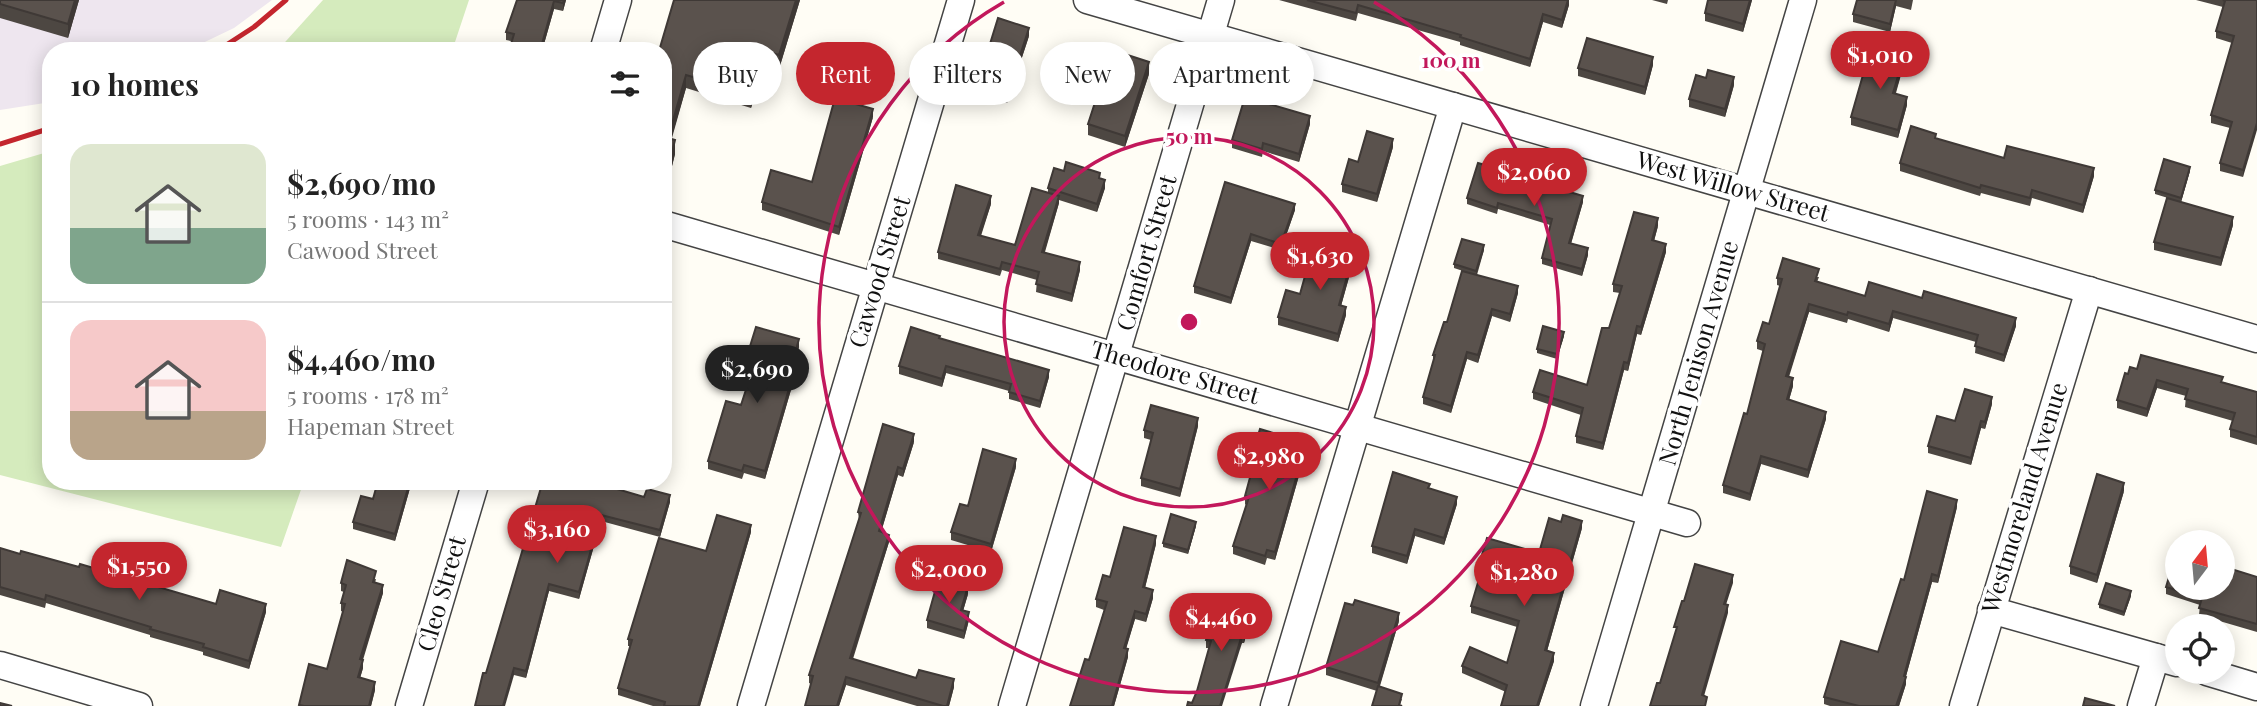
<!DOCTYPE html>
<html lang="en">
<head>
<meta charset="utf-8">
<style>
  :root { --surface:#fff; --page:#f6f6f6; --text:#222; --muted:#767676; --line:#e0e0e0; --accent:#c4262e }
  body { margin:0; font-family:"Playfair Display",serif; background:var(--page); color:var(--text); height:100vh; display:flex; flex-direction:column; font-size:26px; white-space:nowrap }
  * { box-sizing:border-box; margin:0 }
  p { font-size:23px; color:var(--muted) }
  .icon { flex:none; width:38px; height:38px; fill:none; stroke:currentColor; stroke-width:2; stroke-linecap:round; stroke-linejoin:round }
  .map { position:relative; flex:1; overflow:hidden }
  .drawer { position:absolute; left:42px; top:42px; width:630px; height:448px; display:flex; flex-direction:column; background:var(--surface); border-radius:28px; box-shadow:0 4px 18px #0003 }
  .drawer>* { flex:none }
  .banner { position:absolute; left:693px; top:42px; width:665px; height:63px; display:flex; gap:14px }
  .needle { width:46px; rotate:16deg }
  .controls { position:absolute; left:2165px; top:530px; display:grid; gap:14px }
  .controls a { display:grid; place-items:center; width:70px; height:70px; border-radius:50%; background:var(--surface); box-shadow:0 4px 18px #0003; font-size:35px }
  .price { position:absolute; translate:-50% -60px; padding:0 16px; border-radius:24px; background:var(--accent); color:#fff; font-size:23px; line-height:46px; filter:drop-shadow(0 2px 4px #0008) }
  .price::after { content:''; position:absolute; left:50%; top:42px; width:21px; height:16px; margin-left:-10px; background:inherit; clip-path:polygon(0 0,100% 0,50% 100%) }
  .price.current { background:#222; color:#fff }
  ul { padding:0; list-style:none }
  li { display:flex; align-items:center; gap:21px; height:175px; padding:0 28px }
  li+li { border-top:2px solid var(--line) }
  li span { display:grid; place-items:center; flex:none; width:196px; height:140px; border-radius:21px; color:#555 }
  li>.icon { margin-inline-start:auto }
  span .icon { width:84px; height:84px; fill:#fffc; stroke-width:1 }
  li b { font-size:30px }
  h2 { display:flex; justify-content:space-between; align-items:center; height:84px; padding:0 28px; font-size:30px }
  .tag { padding:0 24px; border-radius:32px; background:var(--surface); box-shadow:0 4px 18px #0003; font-size:24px; line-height:63px }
  .tag.current { background:var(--accent); color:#fff }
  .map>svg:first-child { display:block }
</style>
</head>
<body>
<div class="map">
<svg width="2257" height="706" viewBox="0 0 2257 706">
  <rect width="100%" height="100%" fill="#fffdf5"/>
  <polygon fill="#eee6ef" points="0,0 272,0 234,28 186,51 51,51 51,102 0,110"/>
  <g fill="#d5ebbd">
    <polygon points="323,0 469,0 452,51 277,51"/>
    <polygon points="51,151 51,481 304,481 281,547 0,475 0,166"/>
  </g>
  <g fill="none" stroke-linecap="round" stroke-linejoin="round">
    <g stroke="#444" stroke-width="29">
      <g id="minor">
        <polyline points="1087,0 2257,339"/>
        <polyline points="603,51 618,0"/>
        <polyline points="663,224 1687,523"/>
        <polyline points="1991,610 2177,663"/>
        <polyline points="0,665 139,706"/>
        <polyline points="2207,672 2257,687"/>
        <polyline points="409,706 476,481"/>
        <polyline points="751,706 961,0"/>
        <polyline points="1012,706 1221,0"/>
        <polyline points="1274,706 1453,106"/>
        <polyline points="1594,706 1803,0"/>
        <polyline points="1963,706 2089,290"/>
        <polyline points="2141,706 2156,657"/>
      </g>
    </g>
    <use href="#minor" stroke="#fff" stroke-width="26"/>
    <g stroke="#c4262e" stroke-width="5">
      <polyline points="217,51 254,27 286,0"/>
      <polyline points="0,144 51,128"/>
    </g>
  </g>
  <g fill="#4d4742">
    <polygon points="0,0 79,0 68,38 0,18"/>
    <polygon points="517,0 566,0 563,11 554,9 542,51 509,51 511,41 506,40 506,32"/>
    <polygon points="674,0 800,0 779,69 764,65 751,108 686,88 671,139 675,154 668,182 663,181 663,51"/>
    <polygon points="1279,0 1569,0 1569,5 1562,28 1543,22 1530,67 1460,45 1460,42 1358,13 1356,21"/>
    <polygon points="1652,0 1668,0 1667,4"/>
    <polygon points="1708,0 1752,0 1743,32 1705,21 1705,13"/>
    <polygon points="1857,0 1913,0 1911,10 1896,6 1890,32 1853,22 1853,14"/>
    <polygon points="2196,0 2257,0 2243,177 2220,171 2220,163 2230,128 2211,123 2211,115 2232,43 2216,38 2216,31 2223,7"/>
    <polygon points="1029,36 1007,103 977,94 977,86"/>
    <polygon points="1904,64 1896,93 1907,105 1898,138 1851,125 1851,117"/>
    <polygon points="1653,65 1645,95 1578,76 1578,68"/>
    <polygon points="1149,74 1125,147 1088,135 1088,124"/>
    <polygon points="1734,85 1725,117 1689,107 1689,99"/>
    <polygon points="873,117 839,235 762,210 762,202 812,182"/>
    <polygon points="1310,124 1299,162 1263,151 1262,157 1232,148 1232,140"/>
    <polygon points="1936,139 2004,158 2094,176 2083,213 2032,198 2030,206 1981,193 1980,196 1900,171 1900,163"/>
    <polygon points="1393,147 1377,202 1342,192 1342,184 1358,162"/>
    <polygon points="1064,171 1100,178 1105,188 1097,212 1059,200 1059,203 1045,252 1080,270 1072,302 1036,292 1037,280 1002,270 1000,276 938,259 938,252 991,204 981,236 1015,245 1048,192 1048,188"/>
    <polygon points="2190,171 2181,202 2155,194 2155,190"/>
    <polygon points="1225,182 1295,210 1281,250 1251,241 1231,304 1194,293 1194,286"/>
    <polygon points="1549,186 1583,202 1571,244 1588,255 1582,276 1542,264 1542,258 1550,225 1498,209 1497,214 1467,204 1467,198"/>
    <polygon points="2233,225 2221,266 2154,250 2154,242"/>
    <polygon points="1658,226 1654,241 1666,252 1641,335 1637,334 1628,371 1624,370 1603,450 1576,443 1576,436 1581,415 1533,399 1533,392 1587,385 1609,328 1620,293 1613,292 1613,284"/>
    <polygon points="1484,250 1477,275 1518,293 1510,322 1492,316 1478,363 1467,359 1451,413 1423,404 1423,397 1433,362 1433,355 1469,273 1454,268 1454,264"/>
    <polygon points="1353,263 1341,306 1346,315 1338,342 1278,325 1278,317 1300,294"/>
    <polygon points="1819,277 1817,282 1865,296 2016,326 2004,362 1975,353 1976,342 1893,318 1889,332 1848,319 1847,323 1809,312 1789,377 1793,386 1789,400 1826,419 1808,478 1761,464 1750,501 1723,493 1723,485 1747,414 1763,351 1757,349 1757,341 1769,324 1780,286 1777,285 1777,278"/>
    <polygon points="1564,336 1557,359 1537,353 1537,349"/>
    <polygon points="940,338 1049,377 1040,408 1009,399 1009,391 946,373 942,387 899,374 899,366"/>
    <polygon points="799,347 793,367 795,376 765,479 744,473 742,479 708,469 708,461 741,405 753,366 747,364 747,356"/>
    <polygon points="2137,369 2223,382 2257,392 2257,445 2230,437 2230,429 2233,421 2185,407 2186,396 2157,388 2147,417 2117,408 2117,400 2128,374"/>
    <polygon points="1992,404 1985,429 1981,428 1971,465 1928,453 1928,446"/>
    <polygon points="1198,426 1180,497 1141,486 1141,478 1151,440 1144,438 1144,430"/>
    <polygon points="914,442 903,477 898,475 881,532 889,542 853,659 916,678 954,687 949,706 917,706 846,685 839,706 805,706 811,684 809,683 809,675 859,520 858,512"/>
    <polygon points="1306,451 1275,560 1267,558 1265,565 1233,554 1233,546 1246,505 1245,504 1245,496 1253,467 1251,466 1251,458"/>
    <polygon points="1016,467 991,552 951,540 951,532 968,506"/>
    <polygon points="378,481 412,481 395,541 353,529 353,522 373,499"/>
    <polygon points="591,481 591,482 644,497 670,502 660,537 601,521 579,599 549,591 526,678 514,675 486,673"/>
    <polygon points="1430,489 1457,504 1444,545 1415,536 1407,564 1372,553 1372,546"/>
    <polygon points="2124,491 2097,583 2070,574 2070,566"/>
    <polygon points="1957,507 1938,583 1932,582 1906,676 1906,684 1899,706 1830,706 1824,704 1824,697 1878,652 1904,580"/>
    <polygon points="1196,526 1188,554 1163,547 1163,543"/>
    <polygon points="1582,528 1547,651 1554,661 1539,706 1501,706 1506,692 1462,673 1462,666 1507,663 1517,627 1471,613 1471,606 1483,566 1481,565 1481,558 1539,553"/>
    <polygon points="751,532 700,706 653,706 618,695 618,688 630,646 628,646 628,639 706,551"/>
    <polygon points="1156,544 1145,588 1153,598 1146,622 1135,619 1126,648 1128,657 1114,706 1070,706 1089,660 1104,610 1096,607 1096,599 1110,577"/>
    <polygon points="0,548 20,554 79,567 216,604 266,612 249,669 203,655 203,652 150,637 150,635 46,603 45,608 0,595"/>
    <polygon points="2257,577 2257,632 2199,615 2200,605 2166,594 2166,587 2177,588"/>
    <polygon points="376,579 375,583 383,593 363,660 363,668 360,678 375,690 371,706 299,706 299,705 327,669 343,612 341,611 341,603 344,592 341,591 341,583"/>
    <polygon points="968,594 963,611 969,620 964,639 927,628 927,620"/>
    <polygon points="2131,596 2124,616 2099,608 2099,604"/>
    <polygon points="1251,618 1244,643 1242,643 1192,703 1197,691 1209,648 1206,648 1206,640"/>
    <polygon points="1399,621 1380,686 1402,699 1400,705 1377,691 1326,675 1326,667"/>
  </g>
  <g fill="#3f3936">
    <polygon points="75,0 79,0 68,38 68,24"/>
    <polygon points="564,0 566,0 563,11 563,3"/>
    <polygon points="796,0 800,0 779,69 779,55"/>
    <polygon points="1568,0 1569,5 1562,28 1562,20"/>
    <polygon points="1750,0 1752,0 1743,32 1743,24"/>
    <polygon points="1896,0 1896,6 1890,32 1890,24"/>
    <polygon points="554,1 554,9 542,51 540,51"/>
    <polygon points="1543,14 1543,22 1530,67 1530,59"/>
    <polygon points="1029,28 1029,36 1007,103 1007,95"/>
    <polygon points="764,51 764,65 751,108 751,94"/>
    <polygon points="1904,56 1904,64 1893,101 1893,93"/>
    <polygon points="1653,57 1653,65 1645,95 1645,87"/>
    <polygon points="1149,62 1149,74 1125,147 1125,136"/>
    <polygon points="686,75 686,88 668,152 668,138"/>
    <polygon points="1734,77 1734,85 1725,117 1725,109"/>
    <polygon points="1907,97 1907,105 1898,138 1898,130"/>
    <polygon points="873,109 873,117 839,235 839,227"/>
    <polygon points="1310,116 1310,124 1299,162 1299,154"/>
    <polygon points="2257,123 2257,130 2243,177 2243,170"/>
    <polygon points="1393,139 1393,147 1377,202 1377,194"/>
    <polygon points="675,140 675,154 668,182 668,169"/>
    <polygon points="2190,167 2190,171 2181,202 2181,198"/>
    <polygon points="2094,168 2094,176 2083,213 2083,205"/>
    <polygon points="1105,180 1105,188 1097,212 1097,204"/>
    <polygon points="991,196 991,204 978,243 978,235"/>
    <polygon points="1059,196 1059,203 1042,260 1042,252"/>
    <polygon points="1583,196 1583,202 1569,250 1569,243"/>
    <polygon points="1295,204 1295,210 1281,250 1281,244"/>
    <polygon points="2233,217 2233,225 2221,266 2221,258"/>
    <polygon points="1658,218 1658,226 1652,248 1652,240"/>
    <polygon points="1251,234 1251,241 1231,304 1231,298"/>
    <polygon points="1666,244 1666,252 1641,335 1641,327"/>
    <polygon points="1484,245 1484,250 1476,275 1476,271"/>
    <polygon points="1588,248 1588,255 1582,276 1582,269"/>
    <polygon points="1353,255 1353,263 1339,313 1339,305"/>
    <polygon points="1080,262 1080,270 1072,302 1072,294"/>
    <polygon points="1518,286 1518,293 1510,322 1510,314"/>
    <polygon points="1809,304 1809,312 1786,384 1786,376"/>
    <polygon points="1346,307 1346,315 1338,342 1338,334"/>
    <polygon points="1492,309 1492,316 1478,363 1478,355"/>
    <polygon points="1893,311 1893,318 1889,332 1889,324"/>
    <polygon points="2016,318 2016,326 2004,362 2004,355"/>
    <polygon points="1637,326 1637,334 1628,371 1628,363"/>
    <polygon points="1564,332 1564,336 1557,359 1557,354"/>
    <polygon points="799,339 799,347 791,375 791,367"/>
    <polygon points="1467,352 1467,359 1451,413 1451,406"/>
    <polygon points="1624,362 1624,370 1603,450 1603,443"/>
    <polygon points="946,366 946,373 942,387 942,379"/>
    <polygon points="795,368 795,376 765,479 765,471"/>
    <polygon points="1049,370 1049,377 1040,408 1040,401"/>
    <polygon points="1793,378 1793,386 1787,407 1787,399"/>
    <polygon points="2157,380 2157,388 2147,417 2147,409"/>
    <polygon points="1992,397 1992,404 1985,429 1985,422"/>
    <polygon points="1826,412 1826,419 1808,478 1808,470"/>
    <polygon points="1198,418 1198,426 1180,497 1180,489"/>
    <polygon points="1981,421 1981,428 1971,465 1971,458"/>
    <polygon points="914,434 914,442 903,477 903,469"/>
    <polygon points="1306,443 1306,451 1275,560 1275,552"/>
    <polygon points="1761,456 1761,464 1750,501 1750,494"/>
    <polygon points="1016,459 1016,467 991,552 991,544"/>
    <polygon points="898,467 898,475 879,539 879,531"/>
    <polygon points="410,481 412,481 395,541 395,534"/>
    <polygon points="2124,483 2124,491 2097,583 2097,575"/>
    <polygon points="670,495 670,502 660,537 660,530"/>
    <polygon points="1457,497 1457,504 1444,545 1444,538"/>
    <polygon points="1957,500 1957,507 1938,583 1938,576"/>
    <polygon points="601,515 601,521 579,599 579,592"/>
    <polygon points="1582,521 1582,528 1545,658 1545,650"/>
    <polygon points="1196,522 1196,526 1188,554 1188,550"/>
    <polygon points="751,525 751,532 700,706 698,706"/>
    <polygon points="1415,529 1415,536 1407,564 1407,556"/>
    <polygon points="889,535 889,542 850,666 850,658"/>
    <polygon points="1156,536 1156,544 1143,595 1143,587"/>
    <polygon points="1932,574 1932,582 1905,680 1906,677 1906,684 1899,706 1896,706"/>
    <polygon points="1733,575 1733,583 1724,611 1724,604"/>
    <polygon points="549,584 549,591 526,678 526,671"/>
    <polygon points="383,585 383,593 360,667 360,659"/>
    <polygon points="968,586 968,594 961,618 961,610"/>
    <polygon points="1153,590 1153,598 1146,622 1146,614"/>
    <polygon points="2131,591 2131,596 2124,616 2124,612"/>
    <polygon points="266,604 266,612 249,669 249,661"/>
    <polygon points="1728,605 1728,613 1702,703 1702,695"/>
    <polygon points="1251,610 1251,618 1244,643 1244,635"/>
    <polygon points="1135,611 1135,619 1124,656 1124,648"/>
    <polygon points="969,612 969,620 964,639 964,631"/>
    <polygon points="1399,613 1399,621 1378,691 1378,683"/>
    <polygon points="1242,635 1242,643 1222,706 1220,706"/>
    <polygon points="1128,649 1128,657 1114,706 1112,706"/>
    <polygon points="1554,653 1554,661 1539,706 1537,706"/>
    <polygon points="363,660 363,668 358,685 358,677"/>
    <polygon points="514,668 514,675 505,706 503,706"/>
    <polygon points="846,677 846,685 839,706 837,706"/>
    <polygon points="954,679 954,687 949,706 947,706"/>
    <polygon points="375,682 375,690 371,706 369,706"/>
  </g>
  <g fill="#5a524d" stroke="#3f3936" stroke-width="2">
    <polygon points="0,0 75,0 68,24 0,4"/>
    <polygon points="517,0 564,0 563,3 554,1 540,51 509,51 514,34 506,32"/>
    <polygon points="674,0 796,0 779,55 764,51 751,94 686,75 668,138 675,140 668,169 663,167 663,51 659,51"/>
    <polygon points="1307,0 1568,0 1562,20 1543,14 1530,59 1460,37 1461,35 1358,5 1356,13"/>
    <polygon points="1708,0 1750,0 1743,24 1705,13"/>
    <polygon points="1857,0 1896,0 1890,24 1853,14"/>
    <polygon points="2223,0 2257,0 2257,123 2243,170 2220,163 2232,122 2211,115 2234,36 2216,31 2225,1"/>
    <polygon points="998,18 1029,28 1007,95 977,86"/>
    <polygon points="1587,38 1653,57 1645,87 1578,68"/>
    <polygon points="1871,47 1904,56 1893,93 1907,97 1898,130 1851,117"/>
    <polygon points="1112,50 1149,62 1125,136 1088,124"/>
    <polygon points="1708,70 1734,77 1725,109 1689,99 1696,75 1706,78"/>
    <polygon points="1245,97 1310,116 1299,154 1263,143 1262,149 1232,140"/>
    <polygon points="835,98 873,109 839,227 762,202 771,170 812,182"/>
    <polygon points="1911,126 1936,134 1935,138 2004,158 2007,146 2094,168 2083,205 2032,190 2030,198 1981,185 1980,188 1900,163"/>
    <polygon points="1367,131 1393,139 1377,194 1342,184 1349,159 1358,162"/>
    <polygon points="2164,159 2190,167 2181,198 2155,190"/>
    <polygon points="1066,162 1100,173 1099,178 1105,180 1097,204 1048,188 1054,168 1064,171"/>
    <polygon points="1478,163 1549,183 1549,186 1583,196 1569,243 1588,248 1582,269 1542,258 1552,219 1498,203 1497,208 1467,198"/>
    <polygon points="1225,182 1295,204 1281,244 1251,234 1231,298 1194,286"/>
    <polygon points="956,185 991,196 978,235 1015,245 1032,188 1059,196 1042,252 1080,262 1072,294 1036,284 1039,272 1002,262 1000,269 938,252"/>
    <polygon points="2167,198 2233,217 2221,258 2154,242"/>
    <polygon points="1634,212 1658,218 1652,240 1666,244 1641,327 1637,326 1628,363 1624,362 1603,443 1576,436 1583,408 1533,392 1540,370 1587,385 1602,328 1609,328 1622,286 1613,284"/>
    <polygon points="1462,239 1484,245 1476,271 1454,264"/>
    <polygon points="1314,244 1353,255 1339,305 1346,307 1338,334 1278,317 1286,290 1300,294"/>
    <polygon points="1783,258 1819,269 1815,281 1865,296 1869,282 1922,298 1924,291 2016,318 2004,355 1975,346 1978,335 1893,311 1889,324 1848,312 1847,315 1809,304 1786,376 1793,378 1787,399 1826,412 1808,470 1761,456 1750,494 1723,485 1744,413 1747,414 1765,344 1757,341 1763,322 1769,324 1782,279 1777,278"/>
    <polygon points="1462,271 1518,286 1510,314 1492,309 1478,355 1467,352 1451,406 1423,397 1435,355 1433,355 1444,322 1447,322"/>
    <polygon points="1543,326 1564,332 1557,354 1537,349"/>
    <polygon points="756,327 799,339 791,367 795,368 765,471 744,465 742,471 708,461 726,401 741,405 756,359 747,356"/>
    <polygon points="911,327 940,336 939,338 1049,370 1040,401 1009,392 1011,384 946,366 942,379 899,366"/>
    <polygon points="2141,355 2223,377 2221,382 2257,392 2257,437 2230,429 2235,413 2185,399 2188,389 2157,380 2147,409 2117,400 2125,373 2128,374 2130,367 2137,369"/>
    <polygon points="1965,389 1992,397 1985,422 1981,421 1971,458 1928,446 1937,416 1955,421"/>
    <polygon points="1151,405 1198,418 1180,489 1141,478 1153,433 1144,430"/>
    <polygon points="883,424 914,434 903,469 898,467 879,531 889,535 850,658 916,678 919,670 954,679 947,706 943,706 846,677 837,706 805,706 813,676 809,675 861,513 858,512"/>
    <polygon points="1260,429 1306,443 1275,552 1267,550 1265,556 1233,546 1249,497 1245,496 1255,459 1251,458"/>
    <polygon points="983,449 1016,459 991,544 951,532 960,504 968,506"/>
    <polygon points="1393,472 1430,484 1428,488 1457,497 1444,538 1415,529 1407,556 1372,546"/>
    <polygon points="2097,474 2124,483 2097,575 2070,566"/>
    <polygon points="378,481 410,481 395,534 353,522 361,496 373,499"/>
    <polygon points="543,481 590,481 644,497 647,489 670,495 660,530 601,515 579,592 549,584 526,671 514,668 503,706 475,706 483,673 486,673"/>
    <polygon points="1927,491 1957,500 1938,576 1932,574 1904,676 1906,677 1896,706 1859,706 1824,697 1841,641 1878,652 1901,579 1904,580"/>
    <polygon points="1171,514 1196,522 1188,550 1163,543"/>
    <polygon points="717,515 751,525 698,706 664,706 665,702 618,688 632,640 628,639 659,538 706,551"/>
    <polygon points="1563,515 1582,521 1545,650 1554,653 1537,706 1501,706 1507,685 1462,666 1470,647 1507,663 1519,621 1471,606 1485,559 1481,558 1487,538 1539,553 1549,518 1561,522"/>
    <polygon points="1124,527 1156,536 1143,587 1153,590 1146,614 1135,611 1124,648 1128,649 1112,706 1070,706 1085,659 1089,660 1107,602 1096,599 1103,575 1110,577"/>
    <polygon points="0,548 20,554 21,551 79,567 80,564 216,604 220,590 266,604 249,661 203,647 204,644 150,629 151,627 46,595 45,600 0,587"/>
    <polygon points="347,560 376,571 373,582 383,585 360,659 363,660 358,677 375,682 369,706 304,706 299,705 309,664 327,669 345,604 341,603 346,585 341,583"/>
    <polygon points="2174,560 2177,561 2177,588 2222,588 2222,566 2257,577 2257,624 2199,608 2202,598 2166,587"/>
    <polygon points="1695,564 1733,575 1724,604 1728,605 1702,695 1707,697 1705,706 1650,706 1657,683 1660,683 1677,627 1674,627 1682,601 1684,601"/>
    <polygon points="939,577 968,586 961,610 969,612 964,631 927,620"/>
    <polygon points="2106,583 2131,591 2124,612 2099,604"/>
    <polygon points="1355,600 1399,613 1378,683 1326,667 1345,603 1353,605"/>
    <polygon points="1217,601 1251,610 1244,635 1242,635 1220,706 1187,706 1188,702 1192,703 1197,691 1211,641 1206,640"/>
    <polygon points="1378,686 1402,694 1399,705 1402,706 1372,706"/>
    <polygon points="2085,698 2115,706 2083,706"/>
    <polygon points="0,703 12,706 0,706"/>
  </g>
  <g fill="none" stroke="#c2185b" stroke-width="3.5">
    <circle cx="1189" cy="322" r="185"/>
    <path d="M1374 2A370 370 0 1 1 1004 2"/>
  </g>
  <g text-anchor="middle" stroke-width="7" stroke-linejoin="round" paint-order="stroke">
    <g font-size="24" fill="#111" stroke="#fff">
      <text transform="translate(1733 187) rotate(16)" y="8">West Willow Street</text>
      <text transform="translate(1147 253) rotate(-74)" y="8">Comfort Street</text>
      <text transform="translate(880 272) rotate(-73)" y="8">Cawood Street</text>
      <text transform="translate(1699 353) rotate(-74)" y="8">North Jenison Avenue</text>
      <text transform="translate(1175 373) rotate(16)" y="8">Theodore Street</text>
      <text transform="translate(2025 498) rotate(-73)" y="8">Westmoreland Avenue</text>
      <text transform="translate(442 594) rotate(-74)" y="8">Cleo Street</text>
    </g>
  </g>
  <circle cx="1189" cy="322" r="10" fill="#c2185b" stroke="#fff" stroke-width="3.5"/>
  <g font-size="21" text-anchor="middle" font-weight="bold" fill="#c2185b" stroke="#fff" stroke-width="7" stroke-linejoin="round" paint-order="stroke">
    <text x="1451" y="68">100 m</text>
    <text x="1189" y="144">50 m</text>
  </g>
</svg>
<div class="controls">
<a><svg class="needle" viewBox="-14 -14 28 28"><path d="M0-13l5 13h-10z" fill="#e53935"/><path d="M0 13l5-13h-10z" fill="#767676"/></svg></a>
<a><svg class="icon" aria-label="locate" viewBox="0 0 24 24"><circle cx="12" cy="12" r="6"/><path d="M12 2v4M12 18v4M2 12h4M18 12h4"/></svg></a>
</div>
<b class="price" style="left:1880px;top:91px">$1,010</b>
<b class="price" style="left:1534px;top:208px">$2,060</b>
<b class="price" style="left:1320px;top:292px">$1,630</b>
<b class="price current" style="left:757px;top:405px">$2,690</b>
<b class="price" style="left:1269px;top:492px">$2,980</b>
<b class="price" style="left:557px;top:565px">$3,160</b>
<b class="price" style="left:139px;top:602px">$1,550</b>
<b class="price" style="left:949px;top:605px">$2,000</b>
<b class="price" style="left:1524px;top:608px">$1,280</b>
<b class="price" style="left:1221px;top:653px">$4,460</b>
<div class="banner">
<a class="tag">Buy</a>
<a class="tag current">Rent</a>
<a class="tag">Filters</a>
<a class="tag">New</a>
<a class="tag">Apartment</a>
</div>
<section class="drawer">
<h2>10 homes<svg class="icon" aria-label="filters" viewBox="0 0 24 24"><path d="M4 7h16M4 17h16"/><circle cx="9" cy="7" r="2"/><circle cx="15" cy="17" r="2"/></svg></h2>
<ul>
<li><span style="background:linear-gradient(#dfe7d0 60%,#7fa58c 0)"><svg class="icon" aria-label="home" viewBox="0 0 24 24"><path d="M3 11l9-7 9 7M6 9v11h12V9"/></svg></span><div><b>$2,690/mo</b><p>5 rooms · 143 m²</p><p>Cawood Street</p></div></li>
<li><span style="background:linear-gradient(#f6c9c9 65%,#b9a48a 0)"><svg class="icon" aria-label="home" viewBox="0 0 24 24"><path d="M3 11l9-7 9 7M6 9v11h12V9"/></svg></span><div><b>$4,460/mo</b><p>5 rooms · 178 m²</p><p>Hapeman Street</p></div></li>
</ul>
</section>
</div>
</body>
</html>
